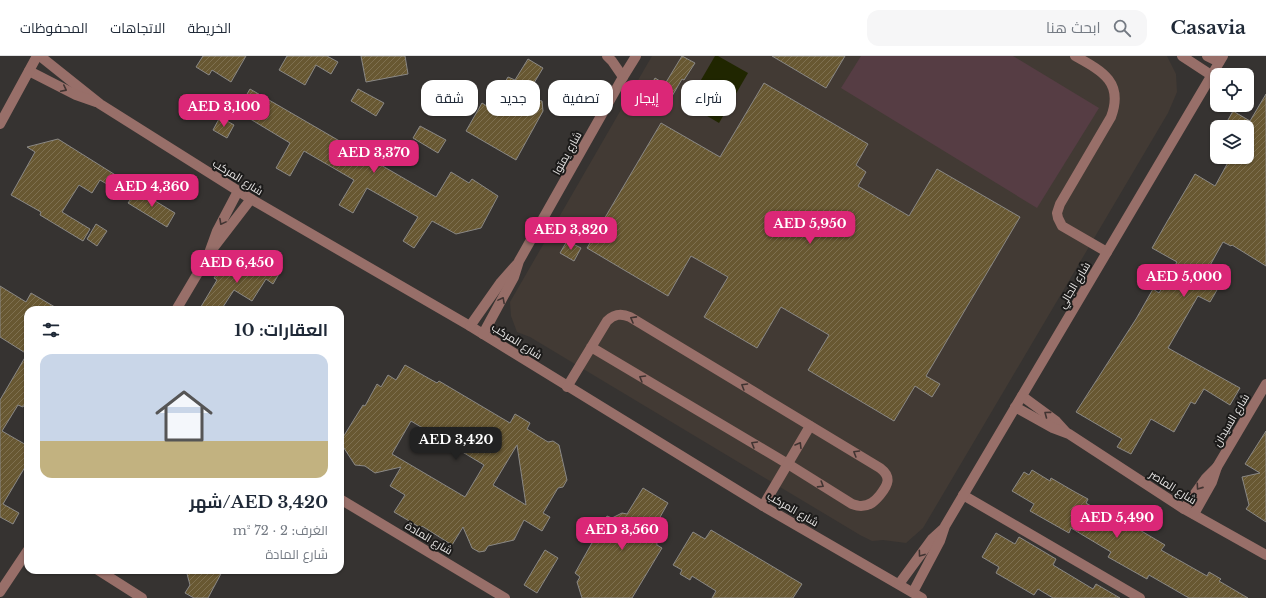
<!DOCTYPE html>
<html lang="ar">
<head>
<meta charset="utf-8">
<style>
  :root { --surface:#fff; --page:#f6f6f7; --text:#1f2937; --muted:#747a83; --line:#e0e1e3; --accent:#db2777 }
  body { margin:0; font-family:"Libre Baskerville",Cairo,serif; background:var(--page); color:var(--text); direction:rtl; height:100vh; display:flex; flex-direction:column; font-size:15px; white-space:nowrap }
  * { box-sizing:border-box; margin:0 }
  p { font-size:13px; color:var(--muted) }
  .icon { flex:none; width:22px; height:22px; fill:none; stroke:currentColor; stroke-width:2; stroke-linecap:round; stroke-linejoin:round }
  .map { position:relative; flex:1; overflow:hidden; direction:ltr }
  .drawer { position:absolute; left:24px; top:250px; width:320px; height:268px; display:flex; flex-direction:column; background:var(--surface); border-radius:12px; box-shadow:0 1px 3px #0004; direction:rtl }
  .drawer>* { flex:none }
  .hud { position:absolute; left:356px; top:24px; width:380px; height:36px; direction:rtl; display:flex; gap:8px }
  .fabs { position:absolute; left:1210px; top:12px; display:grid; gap:8px }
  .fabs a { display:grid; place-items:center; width:44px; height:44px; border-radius:8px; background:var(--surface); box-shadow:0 1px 3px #0004; font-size:20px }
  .price { position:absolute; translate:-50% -34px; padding:0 9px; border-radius:8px; background:var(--accent); color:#fff; font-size:13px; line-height:26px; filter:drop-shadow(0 1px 2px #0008) }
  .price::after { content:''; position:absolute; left:50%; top:24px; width:12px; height:9px; margin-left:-6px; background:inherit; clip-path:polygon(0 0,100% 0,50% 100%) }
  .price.active { background:#222; color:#fff }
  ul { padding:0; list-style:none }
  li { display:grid; align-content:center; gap:8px; height:212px; padding:0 16px }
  li span { display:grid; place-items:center; height:124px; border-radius:12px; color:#555 }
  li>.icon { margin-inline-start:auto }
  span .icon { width:72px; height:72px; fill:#fffc; stroke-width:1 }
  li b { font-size:17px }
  h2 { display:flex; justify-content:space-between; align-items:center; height:48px; padding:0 16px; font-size:17px }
  .chip { padding:0 14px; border-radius:12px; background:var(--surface); box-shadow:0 1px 3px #0004; font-size:14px; line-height:36px }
  .chip.active { background:var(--accent); color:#fff }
  header { display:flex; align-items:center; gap:24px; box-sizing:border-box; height:56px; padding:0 20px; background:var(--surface); border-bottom:1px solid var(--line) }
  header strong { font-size:19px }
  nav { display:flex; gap:22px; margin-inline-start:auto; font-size:14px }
  .search { width:280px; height:36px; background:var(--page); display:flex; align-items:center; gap:10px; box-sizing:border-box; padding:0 14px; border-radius:12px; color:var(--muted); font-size:15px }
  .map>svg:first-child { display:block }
</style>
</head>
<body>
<header>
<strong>Casavia</strong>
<div class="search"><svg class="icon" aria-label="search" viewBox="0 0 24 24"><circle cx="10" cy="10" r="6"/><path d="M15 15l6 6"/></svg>ابحث هنا</div>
<nav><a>الخريطة</a><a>الاتجاهات</a><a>المحفوظات</a></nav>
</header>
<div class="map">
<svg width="1266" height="542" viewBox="0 0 1266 542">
  <defs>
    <pattern id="building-hatch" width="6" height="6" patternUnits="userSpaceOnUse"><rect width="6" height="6" fill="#685832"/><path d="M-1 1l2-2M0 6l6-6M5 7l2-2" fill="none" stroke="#7e7050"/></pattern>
  </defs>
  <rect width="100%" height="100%" fill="#363331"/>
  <polygon fill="#423a34" points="652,0 1167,0 1176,18 1177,36 1168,57 923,472 906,487 883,484 872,485 860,479 530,281 517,276 511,260 510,246"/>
  <polygon fill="#563d44" points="861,0 1013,0 1099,52 1037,152 841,32"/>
  <polygon fill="#202600" points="715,0 718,0 748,17 719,67 687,48"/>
  <g fill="url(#building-hatch)" stroke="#8a8885" fill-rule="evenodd">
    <polygon points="203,0 246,0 231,26 212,14 209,19 196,11"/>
    <polygon points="287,0 327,0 338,6 331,18 316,9 305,29 279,14"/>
    <polygon points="361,0 405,0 408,18 366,26"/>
    <polygon points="682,0 695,7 684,24 682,23 668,47 648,35 655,22 665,28"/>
    <polygon points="772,0 845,0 826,32"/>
    <polygon points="528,3 543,12 534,27 537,44 542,45 543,55 516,104 466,75 482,47 490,52 508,21 515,24"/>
    <polygon points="764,27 868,88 856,109 866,116 858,130 909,160 937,113 1020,161 926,320 940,328 932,341 915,330 894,365 808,314 829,279 781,251 757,292 704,261 728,221 691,200 668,240 587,192 661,67 720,101"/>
    <polygon points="250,33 436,141 451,116 469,127 472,123 498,140 481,172 456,178 432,165 414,192 403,185 418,161 367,132 353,157 339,149 354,124 304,95 290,120 276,112 290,87 237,55"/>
    <polygon points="358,33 384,47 376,60 351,45"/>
    <polygon points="1266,38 1266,210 1232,189 1231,190 1223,186 1208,213 1220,220 1213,232 1217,234 1210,246 1198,240 1168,292 1240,332 1230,349 1204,333 1195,348 1191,346 1174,376 1151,363 1131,398 1117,391 1122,383 1076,356 1136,263 1153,233 1159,237 1177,206 1152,192 1168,164 1195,118 1215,130 1231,101 1247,101 1247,71 1224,71 1233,55 1250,65"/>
    <polygon points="220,61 234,69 227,82 213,74"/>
    <polygon points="420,70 446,84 438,97 413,82"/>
    <polygon points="58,83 125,125 119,135 100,124 92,137 79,129 62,156 90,173 83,185 40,159 41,156 11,139 35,96 27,91"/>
    <polygon points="137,134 175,157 167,171 128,147"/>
    <polygon points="96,168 107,175 97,190 87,183"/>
    <polygon points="567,185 581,192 574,205 560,197"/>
    <polygon points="226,204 245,216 251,207 264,214 268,208 280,216 273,228 266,223 252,245 234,234 221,254 199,254 217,224 214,222"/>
    <polygon points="0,230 26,246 31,237 60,254 28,254 28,343 23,351 18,349 2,375 28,390 28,406 3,448 19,457 13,468 0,461 0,344 27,298 0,281"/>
    <path d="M405 309 437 327 439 325 510 367 515 358 530 367 527 373 548 386 553 385 559 389 567 424 563 431 558 432 543 457 550 461 542 475 524 464 514 484 488 490 485 495 479 496 472 492 463 471 452 489 422 470 421 472 394 456 405 439 390 430 401 411 375 417 365 410 355 409 340 386 363 349 365 350 377 328 381 331 388 319 396 324ZM411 365 484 409 465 441 392 398ZM517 389 526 449 493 429Z"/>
    <polygon points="1266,375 1266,466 1246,453 1249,449 1242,421 1260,417 1245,408"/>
    <polygon points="1032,414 1050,425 1051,422 1075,436 1088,443 1086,447 1103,457 1131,474 1133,470 1165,489 1161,494 1207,520 1209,516 1221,523 1219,525 1248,542 1189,542 1149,519 1147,523 1108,501 1111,496 1071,472 1069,477 1030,455 1034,448 1012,435 1024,416 1029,419"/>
    <polygon points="643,432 668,447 655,470 657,489 662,492 632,542 582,542 577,526 580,521 575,517 607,460 612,462 622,457 627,458"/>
    <polygon points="711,474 802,528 793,542 712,542 716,535 692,520 690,524 680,518 682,514 673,509 693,476 705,483"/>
    <polygon points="996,477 1015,488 1019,481 1056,503 1053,509 1093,533 1096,528 1120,542 1053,542 1038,533 1034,539 996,517 999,511 982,501"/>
    <polygon points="545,494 558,502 537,537 524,529"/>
    <polygon points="186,514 223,514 208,542 194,542 185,537 190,529"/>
  </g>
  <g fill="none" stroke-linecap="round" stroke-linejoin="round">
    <g stroke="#986f69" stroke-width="10">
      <polyline points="40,0 100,48 251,143 470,270 763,450 922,542"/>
      <polyline points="607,0 612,5 623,21"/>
      <path d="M1075 0C1102 15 1124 26 1111 61L1060 148 1057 157 1058 162 1062 170 1107 196"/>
      <polyline points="1182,0 1211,19"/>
      <polyline points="1207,0 1219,6"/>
      <polyline points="29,15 76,39 96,46"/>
      <polyline points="0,68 37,0"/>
      <polyline points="211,195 251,143"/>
      <polyline points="176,254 208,200 217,175 238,135"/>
      <polyline points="470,270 501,226 517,208"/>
      <polyline points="483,278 514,221 519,205 623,21 636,0"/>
      <path d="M567 331 607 265C614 258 621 257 630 261L880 412C892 421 888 429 880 439 875 445 870 450 861 450 858 450 855 449 852 448L788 408 591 291"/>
      <polyline points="1022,340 1056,365 1066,376"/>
      <polyline points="1015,351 1053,372 1069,378 1184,453 1266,499"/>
      <polyline points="963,439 1140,542"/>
      <polyline points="340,443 505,542"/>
      <polyline points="763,450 810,370"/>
      <polyline points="1184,453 1206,422 1217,411"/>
      <polyline points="1194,458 1212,426 1217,411 1266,328"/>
      <polyline points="98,514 142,542"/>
      <polyline points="899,528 932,483 943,473"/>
      <polyline points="0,536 28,494"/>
      <polyline points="913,536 940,485 945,470 1223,0"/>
    </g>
  </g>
  <defs><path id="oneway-chevron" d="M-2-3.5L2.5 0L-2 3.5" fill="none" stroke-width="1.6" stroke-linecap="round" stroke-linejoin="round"/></defs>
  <g stroke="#413432">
    <use href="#oneway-chevron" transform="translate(64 33) rotate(27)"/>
    <use href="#oneway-chevron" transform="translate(222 166) rotate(118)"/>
    <use href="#oneway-chevron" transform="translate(502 244) rotate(-62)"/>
    <use href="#oneway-chevron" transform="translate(633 263) rotate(-151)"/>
    <use href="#oneway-chevron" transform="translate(642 322) rotate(-149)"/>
    <use href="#oneway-chevron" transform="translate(744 330) rotate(-149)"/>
    <use href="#oneway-chevron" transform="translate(1047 358) rotate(-143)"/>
    <use href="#oneway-chevron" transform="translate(754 388) rotate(-150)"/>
    <use href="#oneway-chevron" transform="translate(799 389) rotate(-59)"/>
    <use href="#oneway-chevron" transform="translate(856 397) rotate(-149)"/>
    <use href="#oneway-chevron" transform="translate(821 429) rotate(32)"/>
    <use href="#oneway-chevron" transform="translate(1199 431) rotate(125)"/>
    <use href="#oneway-chevron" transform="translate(921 498) rotate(126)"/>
  </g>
  <g text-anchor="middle" stroke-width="4" stroke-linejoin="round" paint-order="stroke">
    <g font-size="11" fill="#e8e6e5" stroke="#1c1b1a">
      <text transform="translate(567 97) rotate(-61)" y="4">شارع يمتوا</text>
      <text transform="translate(238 121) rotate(32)" y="4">شارع المركب</text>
      <text transform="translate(1074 229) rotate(-59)" y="4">شارع الجالي</text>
      <text transform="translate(517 285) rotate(32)" y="4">شارع المركب</text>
      <text transform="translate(1231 364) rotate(-59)" y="4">شارع السيدان</text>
      <text transform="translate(1173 431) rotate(32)" y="4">شارع الماصر</text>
      <text transform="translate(793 453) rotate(30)" y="4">شارع المركب</text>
      <text transform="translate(429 482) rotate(31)" y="4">شارع المادة</text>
    </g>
  </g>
</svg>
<div class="fabs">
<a><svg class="icon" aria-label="locate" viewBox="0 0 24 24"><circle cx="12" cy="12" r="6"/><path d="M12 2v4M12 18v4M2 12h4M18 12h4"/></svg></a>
<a><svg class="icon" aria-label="layers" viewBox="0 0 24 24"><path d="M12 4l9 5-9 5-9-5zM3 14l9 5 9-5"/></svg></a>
</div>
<b class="price" style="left:224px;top:72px">AED 3,100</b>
<b class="price" style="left:374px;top:118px">AED 3,370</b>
<b class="price" style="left:152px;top:152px">AED 4,360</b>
<b class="price" style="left:810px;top:189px">AED 5,950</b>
<b class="price" style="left:571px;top:195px">AED 3,820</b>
<b class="price" style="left:237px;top:228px">AED 6,450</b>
<b class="price" style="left:1184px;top:242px">AED 5,000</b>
<b class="price active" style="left:456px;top:405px">AED 3,420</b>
<b class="price" style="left:1117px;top:483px">AED 5,490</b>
<b class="price" style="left:622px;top:495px">AED 3,560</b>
<div class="hud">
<a class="chip">شراء</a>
<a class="chip active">إيجار</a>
<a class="chip">تصفية</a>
<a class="chip">جديد</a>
<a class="chip">شقة</a>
</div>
<section class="drawer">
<h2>العقارات: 10<svg class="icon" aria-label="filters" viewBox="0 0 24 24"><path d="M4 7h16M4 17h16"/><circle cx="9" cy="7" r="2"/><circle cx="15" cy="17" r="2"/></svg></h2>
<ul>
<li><span style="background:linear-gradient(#c9d6e8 70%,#c2b280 0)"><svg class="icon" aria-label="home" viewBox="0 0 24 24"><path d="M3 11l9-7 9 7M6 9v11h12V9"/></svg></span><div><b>AED 3,420/شهر</b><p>الغرف: 2 · 72 m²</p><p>شارع المادة</p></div></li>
</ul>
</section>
</div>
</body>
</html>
